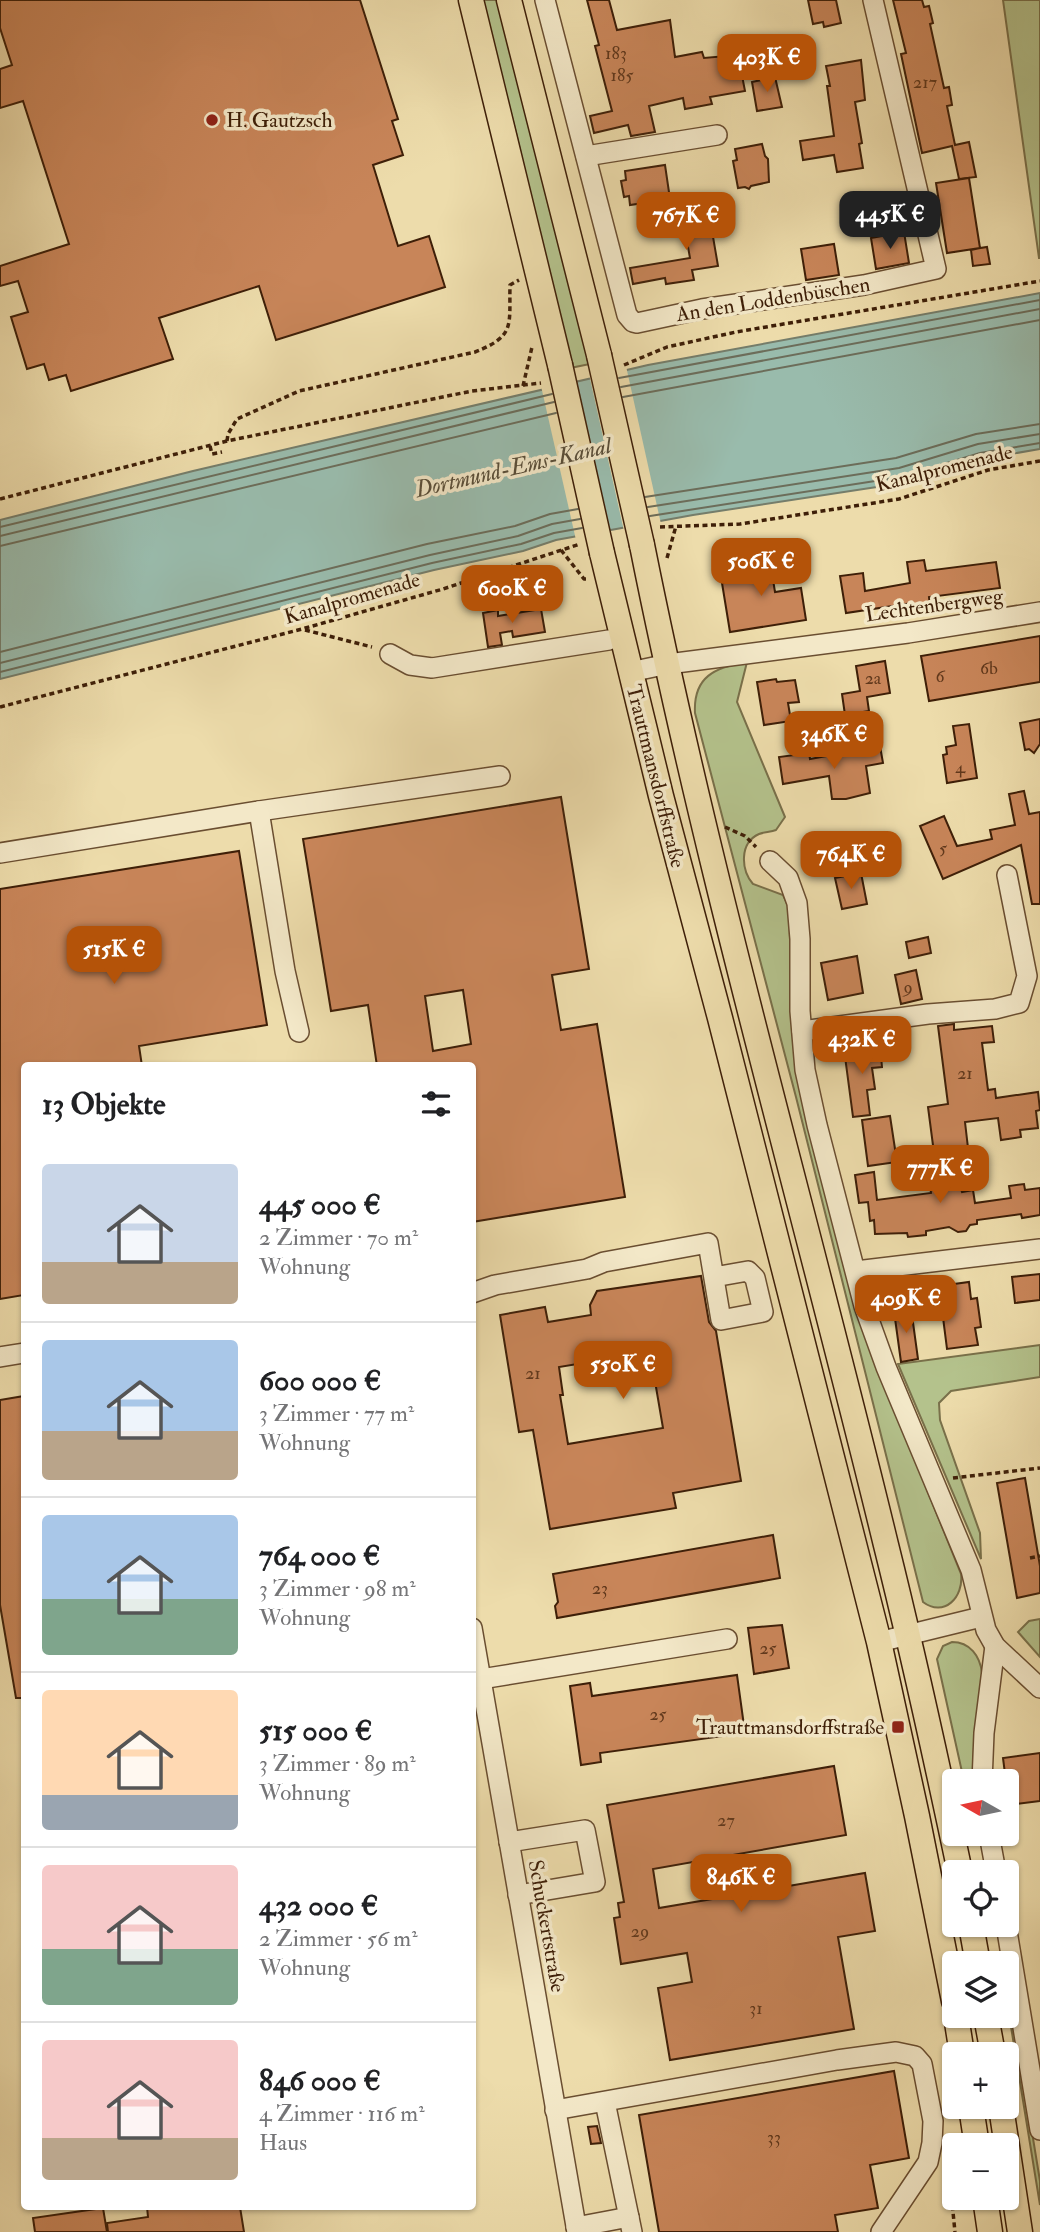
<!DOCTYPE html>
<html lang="de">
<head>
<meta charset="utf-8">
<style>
  :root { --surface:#fff; --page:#f2f2f2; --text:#202124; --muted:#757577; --line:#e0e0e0; --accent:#b45309 }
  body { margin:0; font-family:"IM FELL Double Pica",serif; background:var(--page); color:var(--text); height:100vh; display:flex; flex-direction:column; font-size:26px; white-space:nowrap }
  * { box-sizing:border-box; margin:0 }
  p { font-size:23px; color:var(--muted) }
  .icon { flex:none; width:38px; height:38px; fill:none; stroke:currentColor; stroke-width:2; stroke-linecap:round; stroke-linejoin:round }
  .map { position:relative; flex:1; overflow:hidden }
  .side { position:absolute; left:21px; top:1062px; width:455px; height:1148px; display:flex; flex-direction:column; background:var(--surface); border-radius:7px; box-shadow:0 2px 5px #0004 }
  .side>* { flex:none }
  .needle { width:46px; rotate:279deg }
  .fabs { position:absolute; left:942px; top:1769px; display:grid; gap:14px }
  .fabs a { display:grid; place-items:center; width:77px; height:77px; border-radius:7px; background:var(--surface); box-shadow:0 2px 5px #0004; font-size:35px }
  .price { position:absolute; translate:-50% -60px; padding:0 16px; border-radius:14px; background:var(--accent); color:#fff; font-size:23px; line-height:46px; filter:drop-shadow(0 2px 4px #0008) }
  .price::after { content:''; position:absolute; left:50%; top:42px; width:21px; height:16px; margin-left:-10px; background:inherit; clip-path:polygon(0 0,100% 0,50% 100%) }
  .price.selected { background:#222; color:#fff }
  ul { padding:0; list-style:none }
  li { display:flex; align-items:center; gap:21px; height:175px; padding:0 21px }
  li+li { border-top:2px solid var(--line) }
  li span { display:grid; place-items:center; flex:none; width:196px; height:140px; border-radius:7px; color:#555 }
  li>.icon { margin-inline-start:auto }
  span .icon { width:84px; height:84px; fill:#fffc; stroke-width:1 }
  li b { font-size:30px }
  h2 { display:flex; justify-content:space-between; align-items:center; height:84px; padding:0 21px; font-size:30px }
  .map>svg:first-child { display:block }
</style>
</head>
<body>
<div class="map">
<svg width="1040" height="2232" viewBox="0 0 1040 2232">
  <rect width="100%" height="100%" fill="#eddcab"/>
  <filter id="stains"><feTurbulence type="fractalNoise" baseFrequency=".00286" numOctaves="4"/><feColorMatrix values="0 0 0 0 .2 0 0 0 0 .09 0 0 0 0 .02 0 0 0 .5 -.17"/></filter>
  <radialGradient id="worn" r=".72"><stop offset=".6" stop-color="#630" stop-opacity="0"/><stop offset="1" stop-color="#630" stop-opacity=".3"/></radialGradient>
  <g fill="#b4c28c" stroke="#79704a" stroke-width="2">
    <polygon points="482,0 498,0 590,364 570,368 517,137"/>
    <polygon points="1003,0 1040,0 1040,258 1039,258"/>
    <path d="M747 662 737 702 785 817 776 830C771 832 764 832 759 834 739 843 741 870 753 884L783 895 789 908 793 1027 901 1425 961 1574C964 1597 944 1618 923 1602L796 1097 695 713C693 677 715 667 747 662Z"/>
    <polygon points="1040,1345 1040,1377 951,1391 939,1403 940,1420 980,1533 981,1559 898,1364"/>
    <polygon points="1040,1619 1040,1657 1018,1632 1029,1621"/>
    <path d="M952 1642C970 1642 980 1656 982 1673 984 1686 978 1703 977 1716 974 1738 973 1760 973 1781H964L937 1659 943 1646Z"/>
    <polygon points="1006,1974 1040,2181 1040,2205 1006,1996"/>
  </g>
  <polygon fill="#99bbac" stroke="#757d6a" stroke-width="2" points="1040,293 1040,449 982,459 903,483 693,515 556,540 523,551 434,570 0,679 0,520 193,471 648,365"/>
  <g fill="#eddcab">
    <polygon points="626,366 661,524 624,531 589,374"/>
    <polygon points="576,378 611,533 576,540 541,386"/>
  </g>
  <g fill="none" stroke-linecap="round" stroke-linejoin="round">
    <g stroke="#6c6d5a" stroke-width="2">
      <polyline points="619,378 1040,300"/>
      <polyline points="621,387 1040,309"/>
      <polyline points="623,397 1040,320"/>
      <polyline points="645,497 896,458 976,434 1040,424"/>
      <polyline points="648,507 899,468 978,444 1040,434"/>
      <polyline points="650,516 901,477 980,453 1040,443"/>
      <polyline points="0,527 552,394"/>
      <polyline points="0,536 554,402"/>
      <polyline points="0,546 556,413"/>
      <polyline points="0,652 427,544 515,526 550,514 578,509"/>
      <polyline points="0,663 430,555 518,536 552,524 580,519"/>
      <polyline points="0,672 432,563 521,544 554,533 582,528"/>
    </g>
  </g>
  <g fill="#c88559" stroke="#3e1f08" stroke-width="2" fill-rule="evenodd">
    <polygon points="0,0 360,0 398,119 392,121 403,155 373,165 398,246 429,236 445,287 276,340 259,286 159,318 173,359 71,391 66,375 49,380 44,364 27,369 11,317 28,312 18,281 0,286 0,266 69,244 23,101 0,108 0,69 12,65 0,28"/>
    <polygon points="587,0 609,0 617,30 670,20 675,57 702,52 704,58 738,55 745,91 710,97 712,104 685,109 683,98 649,106 655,132 631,136 628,125 594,133 590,116 612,111 595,46 599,45"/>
    <polygon points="808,0 836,0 841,23 824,27 823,22 813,24"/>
    <polygon points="893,0 922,0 924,7 929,6 933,23 930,24 944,88 949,87 952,105 947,106 955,145 969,142 976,177 959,179 952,146 922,153 901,54 906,53"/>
    <polygon points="861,60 865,100 855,102 862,143 859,144 863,168 837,172 834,155 803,160 800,141 834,136 827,86 830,86 826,66"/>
    <polygon points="775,77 782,107 757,111 752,82"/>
    <polygon points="762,144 765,156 768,159 769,182 751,186 749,189 745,187 738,188 733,161 737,160 735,149"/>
    <polygon points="665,165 670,199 630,205 629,196 624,197 621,181 626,180 625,171"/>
    <polygon points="969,178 980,248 987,247 990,264 973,266 971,250 980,248 947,253 936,183"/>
    <polygon points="717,208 719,224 711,225 718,266 692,270 694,280 666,284 665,278 633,284 630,268 690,258 682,213"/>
    <polygon points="904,232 909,263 876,269 871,238"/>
    <polygon points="834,244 839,275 806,280 801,249"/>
    <polygon points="768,549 775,592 801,588 806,620 730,632 722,583 750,579 746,552"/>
    <polygon points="924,560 926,571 996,562 1000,588 929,597 930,606 913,608 913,603 846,613 840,576 863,573 865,591 910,583 907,562"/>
    <polygon points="541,609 545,632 513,637 512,631 500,633 502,645 488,647 483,613 498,610 498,616"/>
    <polygon points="1040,636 1040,682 929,701 921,656"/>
    <polygon points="885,661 890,693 867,697 869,711 845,715 842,694 860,691 856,666"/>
    <polygon points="776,679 777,682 795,680 799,702 788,703 791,721 764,725 757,682"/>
    <polygon points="1040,719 1040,744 1034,753 1029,749 1025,750 1020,723"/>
    <polygon points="969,724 977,778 947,783 943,755 947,754 946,747 956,745 953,726"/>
    <polygon points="880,746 883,763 866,766 870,793 846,799 832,799 829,776 783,784 779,757 809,753 810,759"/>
    <polygon points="1024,791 1029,814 1040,812 1040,904 1032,904 1021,845 943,879 920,826 944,816 957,846 992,839 990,830 1015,825 1009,794"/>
    <path d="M561 797 589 969 552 975 561 1030 597 1024 625 1197 472 1222V1066H377L368 1005 331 1011 303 839ZM463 990 471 1044 433 1051 425 996Z"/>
    <polygon points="239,851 267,1025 139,1046 142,1066 24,1066 24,1295 0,1299 0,889"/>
    <polygon points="861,873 867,904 842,909 835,878"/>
    <polygon points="928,937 931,953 909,958 906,942"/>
    <polygon points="857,956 863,993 828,1000 821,963"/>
    <polygon points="916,970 922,999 901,1004 895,975"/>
    <polygon points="954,1024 954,1030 992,1026 994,1042 982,1043 988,1090 995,1089 996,1098 1038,1092 1040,1110 1036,1111 1038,1128 1020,1130 1021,1137 1001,1140 998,1118 965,1122 968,1148 934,1153 928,1107 948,1104 938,1026"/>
    <polygon points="880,1045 882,1067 872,1068 875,1089 867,1090 870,1115 853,1117 844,1049"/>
    <polygon points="890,1116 897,1162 868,1166 862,1120"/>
    <polygon points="946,1155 950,1190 961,1189 962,1192 973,1190 975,1203 1011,1198 1009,1186 1024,1184 1025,1190 1040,1188 1040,1215 1022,1218 1021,1214 977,1220 977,1224 970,1225 966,1231 958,1232 949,1227 926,1231 926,1235 908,1237 907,1233 875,1234 874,1220 870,1221 868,1202 859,1203 855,1175 874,1172 877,1200 931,1193 926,1157"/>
    <polygon points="1040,1274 1040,1300 1015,1303 1012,1277"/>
    <path d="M701 1276 709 1322 716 1331 741 1481 673 1493 676 1508 550 1529 533 1430 519 1432 500 1315 545 1307 548 1322 591 1315 590 1305 597 1291ZM650 1352 663 1428 568 1444 560 1395H563L559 1367Z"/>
    <polygon points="969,1282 971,1299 977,1298 981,1327 975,1328 978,1345 947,1349 939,1286"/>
    <polygon points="911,1308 918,1359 901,1362 894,1311"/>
    <polygon points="24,1396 24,1698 16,1698 0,1605 0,1400"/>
    <polygon points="1025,1478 1040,1566 1040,1593 1017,1598 997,1483"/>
    <polygon points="773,1535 780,1578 557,1618 555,1606 558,1602 553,1574"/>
    <polygon points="782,1625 789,1668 754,1674 748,1628"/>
    <polygon points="737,1675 745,1733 600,1753 601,1762 581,1765 570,1686 590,1683 592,1696"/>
    <polygon points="1040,1753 1040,1801 1009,1805 1003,1758"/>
    <polygon points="834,1766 846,1835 653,1869 659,1908 865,1873 875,1931 838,1937 854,2029 670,2060 658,1988 692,1982 687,1953 621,1964 614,1918 620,1917 618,1903 624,1902 607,1805"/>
    <polygon points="894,2071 909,2158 870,2165 878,2208 835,2215 838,2232 659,2232 639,2115"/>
    <polygon points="597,2126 601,2143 591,2144 588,2127"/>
    <polygon points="147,2207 240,2207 244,2232 108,2232 107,2223 148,2217"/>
    <polygon points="103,2208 107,2232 35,2232 33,2218"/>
  </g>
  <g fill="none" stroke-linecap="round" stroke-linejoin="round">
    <g stroke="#6a4e31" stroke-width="22">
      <g id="minor">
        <polyline points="545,0 627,315 633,322 637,323 702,309 864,285 936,269 873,0"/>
        <polyline points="586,156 717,135"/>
        <polyline points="390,654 410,665 432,668 609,640"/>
        <polyline points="630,672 668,664 908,633 1040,612"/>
        <polyline points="259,811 285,971 299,1032"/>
        <polyline points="0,853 259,811 500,776"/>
        <polyline points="770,861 788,878 797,903 800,939 800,1011 805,1070 817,1125 864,1306 886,1367 971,1570 986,1630 995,1646 1040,1688"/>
        <polyline points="802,1031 928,1014 995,1009 1019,1003 1027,976 1007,875"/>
        <polyline points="856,1271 1040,1249"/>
        <polyline points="472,1293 495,1285 587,1269 604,1262 708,1243 721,1320 763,1312 755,1278 748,1271 714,1277"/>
        <polyline points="0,1357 24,1353"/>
        <polyline points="472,1628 577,2232"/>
        <polyline points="879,1642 981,1617"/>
        <polyline points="481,1679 727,1639"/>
        <polyline points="982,1782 984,1733 995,1646"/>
        <polyline points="989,1834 996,1872"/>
        <polyline points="509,1842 585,1830 595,1882 518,1895"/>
        <polyline points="1006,1925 1040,2130"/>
        <polyline points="605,2102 632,2232"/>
        <polyline points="555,2110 837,2060 896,2052 915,2056 922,2064 933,2121 932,2143 928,2162 881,2232"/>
        <polyline points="576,2227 629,2217"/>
      </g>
    </g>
    <g stroke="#3e1f08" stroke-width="27">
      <g id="major">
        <polyline points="471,0 560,365"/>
        <polyline points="509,0 599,355"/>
        <path d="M642 545C709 881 805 1211 886 1545 913 1653 937 1763 960 1872"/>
        <polyline points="602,553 661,796 720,1018 879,1642 917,1816 954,2001"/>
        <polyline points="971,1925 978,1964"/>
        <polyline points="956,2016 962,2054"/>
        <polyline points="986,2016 993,2054"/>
        <polyline points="971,2107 977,2146"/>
        <polyline points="1001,2107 1020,2232"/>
        <polyline points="985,2198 990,2232"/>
      </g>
    </g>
    <g stroke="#3e1f08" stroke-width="3.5" stroke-dasharray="5 3.5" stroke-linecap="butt">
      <polyline points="624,365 667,347 736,332 1040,281"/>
      <polyline points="523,386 532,347"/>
      <path d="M227 441 228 434 237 419 299 391 475 352C516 336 509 325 510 285L519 280"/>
      <polyline points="210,446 212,454 222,452"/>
      <polyline points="0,499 227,441 472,391 541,383"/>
      <polyline points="660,527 740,524 899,499 988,470 1040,461"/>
      <polyline points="561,550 584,579 586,579"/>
      <polyline points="667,558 676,526"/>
      <polyline points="305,630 372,647"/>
      <polyline points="0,707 302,629 443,589 580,544"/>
      <polyline points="725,827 745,836 756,847"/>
      <polyline points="953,1478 1040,1468"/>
      <polyline points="1030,1558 1040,1556"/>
      <polyline points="1008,2069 1012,2089"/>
      <polyline points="952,2073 954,2086"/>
      <polyline points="954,2163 952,2202 955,2232"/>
    </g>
    <use href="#minor" stroke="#f3e8c8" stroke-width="19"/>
    <use href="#major" stroke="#eddcab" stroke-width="24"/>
    <g stroke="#3e1f08" stroke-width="27" stroke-linecap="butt">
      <g id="major-bridge">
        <polyline points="599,355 642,545"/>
        <polyline points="560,365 602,553"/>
      </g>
    </g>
    <use href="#major-bridge" stroke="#eddcab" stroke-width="24"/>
  </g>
  <g fill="#8f2418" stroke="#f3e8c8" stroke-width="2.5">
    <circle cx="212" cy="120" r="7"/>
    <rect x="891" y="1720" width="14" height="14" rx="3.5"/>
  </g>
  <g text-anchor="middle" stroke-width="7" stroke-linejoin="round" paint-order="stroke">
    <g font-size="18" fill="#60381c">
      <text x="616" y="59">183</text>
      <text x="622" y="81">185</text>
      <text x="925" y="88">217</text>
      <text x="989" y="674">6b</text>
      <text x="940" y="682">6</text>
      <text x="873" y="684">2a</text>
      <text x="960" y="773">4</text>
      <text x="943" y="854">5</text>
      <text x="908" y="993">9</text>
      <text x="965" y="1079">21</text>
      <text x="533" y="1379">21</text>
      <text x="600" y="1594">23</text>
      <text x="768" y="1654">25</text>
      <text x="658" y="1720">25</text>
      <text x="726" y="1826">27</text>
      <text x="640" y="1937">29</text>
      <text x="756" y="2014">31</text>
      <text x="774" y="2143">33</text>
    </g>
    <g font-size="21" fill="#3e1f08" stroke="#f3e8c8" text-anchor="start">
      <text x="226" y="127">H. Gautzsch</text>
      <text x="884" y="1734" text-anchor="end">Trauttmansdorffstraße</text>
    </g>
    <g font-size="21" fill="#3e1f08" stroke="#f3e8c8">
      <text transform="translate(773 299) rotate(-9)" y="7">An den Loddenbüschen</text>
      <text transform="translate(944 468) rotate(-14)" y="7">Kanalpromenade</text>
      <text transform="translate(352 598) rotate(-16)" y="7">Kanalpromenade</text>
      <text transform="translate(934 605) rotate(-8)" y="7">Lechtenbergweg</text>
      <text transform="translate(656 776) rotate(76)" y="7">Trauttmansdorffstraße</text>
      <text transform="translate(547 1926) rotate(80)" y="7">Schuckertstraße</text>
    </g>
    <g font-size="23" font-style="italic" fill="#594e39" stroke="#f3e8c8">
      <text transform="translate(513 467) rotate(-13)" y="8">Dortmund-Ems-Kanal</text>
    </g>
  </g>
  <rect width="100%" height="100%" filter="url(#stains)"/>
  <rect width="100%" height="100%" fill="url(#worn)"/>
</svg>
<div class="fabs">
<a><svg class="needle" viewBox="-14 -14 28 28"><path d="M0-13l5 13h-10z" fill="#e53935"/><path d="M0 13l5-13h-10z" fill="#757577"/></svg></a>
<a><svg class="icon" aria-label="locate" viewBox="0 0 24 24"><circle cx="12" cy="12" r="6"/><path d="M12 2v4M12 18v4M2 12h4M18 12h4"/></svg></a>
<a><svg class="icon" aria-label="layers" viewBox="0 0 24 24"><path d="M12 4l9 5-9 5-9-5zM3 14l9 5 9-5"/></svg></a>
<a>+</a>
<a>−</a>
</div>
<b class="price" style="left:767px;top:94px">403K €</b>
<b class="price selected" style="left:890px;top:251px">445K €</b>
<b class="price" style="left:686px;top:252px">767K €</b>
<b class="price" style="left:761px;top:598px">506K €</b>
<b class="price" style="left:512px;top:625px">600K €</b>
<b class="price" style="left:834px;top:771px">346K €</b>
<b class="price" style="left:851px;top:891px">764K €</b>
<b class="price" style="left:114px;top:986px">515K €</b>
<b class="price" style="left:862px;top:1076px">432K €</b>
<b class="price" style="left:940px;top:1205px">777K €</b>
<b class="price" style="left:906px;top:1335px">409K €</b>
<b class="price" style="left:623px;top:1401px">550K €</b>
<b class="price" style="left:741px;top:1914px">846K €</b>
<section class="side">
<h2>13 Objekte<svg class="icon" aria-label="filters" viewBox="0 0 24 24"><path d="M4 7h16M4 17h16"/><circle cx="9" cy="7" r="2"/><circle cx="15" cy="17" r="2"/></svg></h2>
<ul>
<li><span style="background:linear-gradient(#c9d6e8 70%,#b9a48a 0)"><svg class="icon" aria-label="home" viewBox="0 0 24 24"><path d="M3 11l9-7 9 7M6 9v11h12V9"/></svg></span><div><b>445 000 €</b><p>2 Zimmer · 70 m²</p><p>Wohnung</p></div></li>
<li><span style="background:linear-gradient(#a9c7e8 65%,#b9a48a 0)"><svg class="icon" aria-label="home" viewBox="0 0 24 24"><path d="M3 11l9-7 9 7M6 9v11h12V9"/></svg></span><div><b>600 000 €</b><p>3 Zimmer · 77 m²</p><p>Wohnung</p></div></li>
<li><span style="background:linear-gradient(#a9c7e8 60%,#7fa58c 0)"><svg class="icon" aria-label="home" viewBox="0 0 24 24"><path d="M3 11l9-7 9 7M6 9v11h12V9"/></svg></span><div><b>764 000 €</b><p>3 Zimmer · 98 m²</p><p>Wohnung</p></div></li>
<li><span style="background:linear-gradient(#ffd9b3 75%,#9aa5b1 0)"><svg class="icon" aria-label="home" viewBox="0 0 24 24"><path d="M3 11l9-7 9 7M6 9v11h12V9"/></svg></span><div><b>515 000 €</b><p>3 Zimmer · 89 m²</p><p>Wohnung</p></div></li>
<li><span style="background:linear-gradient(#f6c9c9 60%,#7fa58c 0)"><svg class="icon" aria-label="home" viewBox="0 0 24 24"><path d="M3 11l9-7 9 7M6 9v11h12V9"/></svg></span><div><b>432 000 €</b><p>2 Zimmer · 56 m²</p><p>Wohnung</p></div></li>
<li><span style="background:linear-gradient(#f6c9c9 70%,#b9a48a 0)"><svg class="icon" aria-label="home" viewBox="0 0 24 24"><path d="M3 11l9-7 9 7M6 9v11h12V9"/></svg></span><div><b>846 000 €</b><p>4 Zimmer · 116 m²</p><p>Haus</p></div></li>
</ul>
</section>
</div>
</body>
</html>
